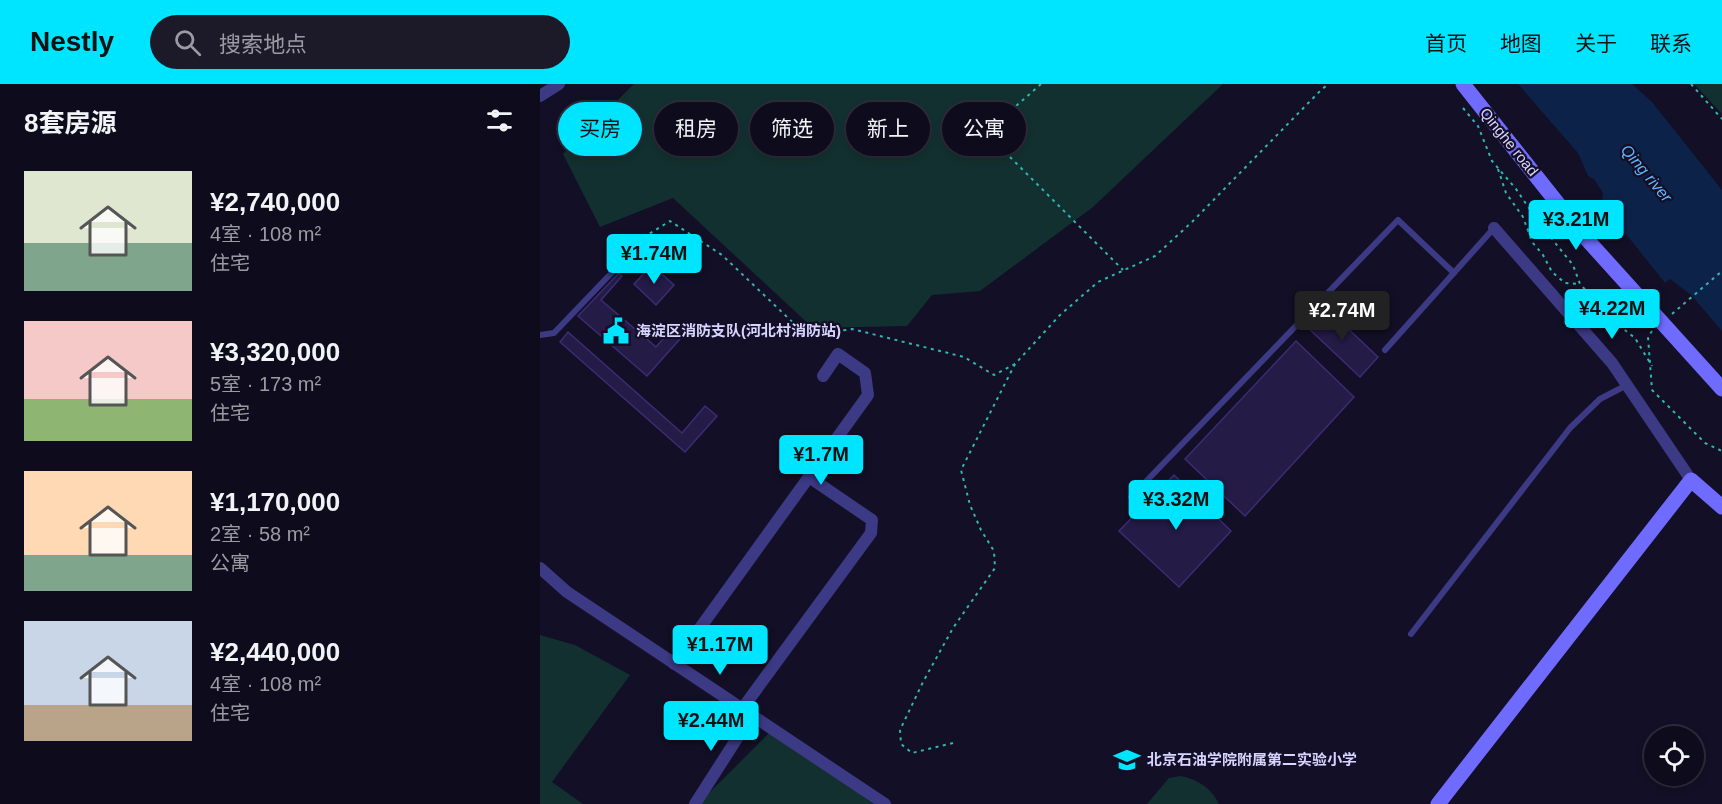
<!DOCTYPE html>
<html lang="zh">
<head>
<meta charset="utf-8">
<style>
  :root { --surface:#0e0b1c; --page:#1c1929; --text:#f1f3f6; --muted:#9b9ba3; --line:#2e2b3b; --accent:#00e5ff }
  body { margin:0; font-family:Arial,"Noto Sans SC",sans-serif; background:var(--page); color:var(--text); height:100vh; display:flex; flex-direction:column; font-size:22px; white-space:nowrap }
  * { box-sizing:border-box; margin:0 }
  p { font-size:20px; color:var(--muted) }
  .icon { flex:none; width:33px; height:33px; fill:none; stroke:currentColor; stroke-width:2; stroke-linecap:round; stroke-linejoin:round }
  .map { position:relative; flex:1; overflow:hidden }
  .panel { display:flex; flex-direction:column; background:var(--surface); width:540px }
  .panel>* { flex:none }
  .hud { position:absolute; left:18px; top:18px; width:570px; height:54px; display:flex; gap:12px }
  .tools { position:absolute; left:1104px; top:642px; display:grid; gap:12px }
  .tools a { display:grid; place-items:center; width:60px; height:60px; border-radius:50%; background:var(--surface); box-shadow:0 3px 9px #0003,0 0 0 2px var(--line); font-size:30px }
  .price { position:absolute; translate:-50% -51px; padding:0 14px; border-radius:6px; background:var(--accent); color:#111; font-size:20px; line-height:39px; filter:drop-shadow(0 2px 3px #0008) }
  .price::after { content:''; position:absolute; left:50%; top:36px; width:18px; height:14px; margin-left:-9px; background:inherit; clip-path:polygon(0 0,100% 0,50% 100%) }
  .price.on { background:#222; color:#fff }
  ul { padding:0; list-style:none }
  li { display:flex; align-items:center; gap:18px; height:150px; padding:0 24px }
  li span { display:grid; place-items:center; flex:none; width:168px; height:120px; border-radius:0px; color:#555 }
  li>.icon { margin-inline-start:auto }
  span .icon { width:72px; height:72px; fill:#fffc; stroke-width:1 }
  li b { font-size:26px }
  h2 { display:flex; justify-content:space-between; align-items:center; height:72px; padding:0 24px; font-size:26px }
  .tag { padding:0 21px; border-radius:27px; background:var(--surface); box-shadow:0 3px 9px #0003,0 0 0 2px var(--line); font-size:21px; line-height:54px }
  .tag.on { background:var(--accent); color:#111 }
  header { display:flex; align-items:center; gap:36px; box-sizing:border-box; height:84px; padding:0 30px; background:var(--accent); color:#111 }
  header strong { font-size:28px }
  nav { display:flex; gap:33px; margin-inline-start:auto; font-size:21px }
  .search { width:420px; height:54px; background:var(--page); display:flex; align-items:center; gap:15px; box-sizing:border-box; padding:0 21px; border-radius:33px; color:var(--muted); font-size:22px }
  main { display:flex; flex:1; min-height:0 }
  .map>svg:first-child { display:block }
</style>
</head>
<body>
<header>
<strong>Nestly</strong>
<div class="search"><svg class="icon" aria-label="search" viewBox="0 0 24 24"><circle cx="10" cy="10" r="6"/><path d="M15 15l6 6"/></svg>搜索地点</div>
<nav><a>首页</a><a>地图</a><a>关于</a><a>联系</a></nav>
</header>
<main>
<section class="panel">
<h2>8套房源<svg class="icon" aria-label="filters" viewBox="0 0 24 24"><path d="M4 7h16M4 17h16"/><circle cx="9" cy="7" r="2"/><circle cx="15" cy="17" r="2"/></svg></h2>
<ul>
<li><span style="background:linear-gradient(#dfe7d0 60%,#7fa58c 0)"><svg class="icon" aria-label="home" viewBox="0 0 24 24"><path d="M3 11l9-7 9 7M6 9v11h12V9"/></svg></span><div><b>¥2,740,000</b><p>4室 · 108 m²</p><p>住宅</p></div></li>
<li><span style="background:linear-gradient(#f6c9c9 65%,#8fb573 0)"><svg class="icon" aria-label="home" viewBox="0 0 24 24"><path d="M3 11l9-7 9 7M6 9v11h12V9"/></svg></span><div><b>¥3,320,000</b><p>5室 · 173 m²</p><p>住宅</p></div></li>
<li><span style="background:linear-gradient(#ffd9b3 70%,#7fa58c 0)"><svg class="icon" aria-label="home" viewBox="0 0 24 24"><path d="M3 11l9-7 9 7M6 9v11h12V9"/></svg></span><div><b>¥1,170,000</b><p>2室 · 58 m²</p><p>公寓</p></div></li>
<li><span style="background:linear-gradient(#c9d6e8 70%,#b9a48a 0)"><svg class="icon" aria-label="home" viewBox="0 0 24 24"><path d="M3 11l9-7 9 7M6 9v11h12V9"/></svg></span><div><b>¥2,440,000</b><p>4室 · 108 m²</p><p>住宅</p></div></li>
</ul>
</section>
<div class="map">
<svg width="1182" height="720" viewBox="0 0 1182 720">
  <rect width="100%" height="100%" fill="#130f26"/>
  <g fill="#12302f">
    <polygon points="94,0 683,0 553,123 440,207 392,211 367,242 273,244 133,114 60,143 23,70"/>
    <polygon points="1154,0 1182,0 1182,30"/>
    <polygon points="0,551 35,561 90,591 12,698 43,720 0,720"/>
    <polygon points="230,648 334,720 158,720"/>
    <path d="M641 692C659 696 671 704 679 720H607L629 694Z"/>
  </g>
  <polygon fill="#0c2248" points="978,0 1092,0 1112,18 1182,106 1182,247 1151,211 1130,195 1125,199 1062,120 1063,109 1054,95 1048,92 1038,69"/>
  <g fill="#241b47" stroke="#3b2d73" stroke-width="1.5">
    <polygon points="112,181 134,201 116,221 94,200"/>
    <polygon points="79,189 82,192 61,216 116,263 137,239 147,247 107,292 38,232"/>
    <polygon points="784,222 838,273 820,293 766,242"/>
    <polygon points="28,248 142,349 165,322 177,332 145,368 20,258"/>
    <polygon points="756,257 814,313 705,432 645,375"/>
    <polygon points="634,391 691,447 639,503 579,447"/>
  </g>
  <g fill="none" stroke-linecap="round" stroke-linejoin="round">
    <g stroke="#2fb8b0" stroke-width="2" stroke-dasharray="3 4.5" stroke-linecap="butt">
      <polyline points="501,0 467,30 472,58 458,61 583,186"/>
      <polyline points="1151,0 1182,35"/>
      <polyline points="923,24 938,42 952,77 976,105 999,139 1033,181 1040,200 1076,239 1095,254 1112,282"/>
      <polyline points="958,85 966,109 983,133 992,158 1003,171 1012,188 1025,199 1040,200"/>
      <polyline points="987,145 1012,154"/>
      <polyline points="89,171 109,150 130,137 182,171 267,252 312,245 424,273 454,291 475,280"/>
      <polyline points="1132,230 1182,187"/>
      <polyline points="1112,247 1108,253 1112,306 1165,359 1182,367"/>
      <polyline points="413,659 372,669 361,660 360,646 383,598 413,544 455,484 454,467 441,446 430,421 421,386 475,280 520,231 558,198 615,172 652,138 782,5 789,0"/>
    </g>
    <g stroke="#3d3a85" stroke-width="6">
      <polyline points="0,251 14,249 83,177"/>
      <polyline points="845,266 954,144"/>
      <polyline points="591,413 858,136 914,189"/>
      <polyline points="871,550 1030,344 1060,315 1087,301"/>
    </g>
    <g stroke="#3d3a85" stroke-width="12">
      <polyline points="0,12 19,0"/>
      <polyline points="954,144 1072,279 1151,396"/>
      <polyline points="0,484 27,508 345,720"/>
      <polyline points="134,580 328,311 325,289 298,270 283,292"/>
      <polyline points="202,625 331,449 332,436 269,393"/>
      <polyline points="155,720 212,631"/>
    </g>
    <g stroke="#6f6bff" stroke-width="15">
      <polyline points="923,0 1042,150 1182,305"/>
      <polyline points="898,720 1151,396 1182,423"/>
    </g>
  </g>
  <defs>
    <g id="civic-bare" transform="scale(2.07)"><path d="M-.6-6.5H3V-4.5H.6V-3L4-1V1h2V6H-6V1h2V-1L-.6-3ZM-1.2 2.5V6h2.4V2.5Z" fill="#00e5ff" stroke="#130f26" stroke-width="2.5" paint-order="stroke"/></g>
    <g id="school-bare" transform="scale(2.07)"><path d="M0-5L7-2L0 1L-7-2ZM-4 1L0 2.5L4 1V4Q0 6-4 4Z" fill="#00e5ff" stroke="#130f26" stroke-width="2.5" paint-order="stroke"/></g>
  </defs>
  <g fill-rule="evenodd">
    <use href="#civic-bare" x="76" y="247"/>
    <use href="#school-bare" x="587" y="676"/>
  </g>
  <g text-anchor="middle" stroke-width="4.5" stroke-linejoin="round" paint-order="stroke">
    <g font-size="15" fill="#d9d4ff" stroke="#130f26">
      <text transform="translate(969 58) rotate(51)" y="5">Qinghe road</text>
    </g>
    <g font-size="15" font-weight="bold" fill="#d9d4ff" stroke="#130f26" text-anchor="start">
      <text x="96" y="252">海淀区消防支队(河北村消防站)</text>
      <text x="607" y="681">北京石油学院附属第二实验小学</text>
    </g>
    <g font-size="16" font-style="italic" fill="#62b6ff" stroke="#130f26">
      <text transform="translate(1107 89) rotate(50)" y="6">Qing river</text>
    </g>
  </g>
</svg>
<div class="tools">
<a><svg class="icon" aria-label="locate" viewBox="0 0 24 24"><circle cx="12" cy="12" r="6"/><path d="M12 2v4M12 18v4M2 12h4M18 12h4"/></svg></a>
</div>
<b class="price" style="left:1036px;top:167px">¥3.21M</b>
<b class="price" style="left:114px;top:201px">¥1.74M</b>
<b class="price" style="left:1072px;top:256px">¥4.22M</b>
<b class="price on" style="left:802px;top:258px">¥2.74M</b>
<b class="price" style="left:281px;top:402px">¥1.7M</b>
<b class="price" style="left:636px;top:447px">¥3.32M</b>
<b class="price" style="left:180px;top:592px">¥1.17M</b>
<b class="price" style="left:171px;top:668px">¥2.44M</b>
<div class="hud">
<a class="tag on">买房</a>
<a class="tag">租房</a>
<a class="tag">筛选</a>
<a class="tag">新上</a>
<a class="tag">公寓</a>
</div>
</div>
</main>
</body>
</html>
